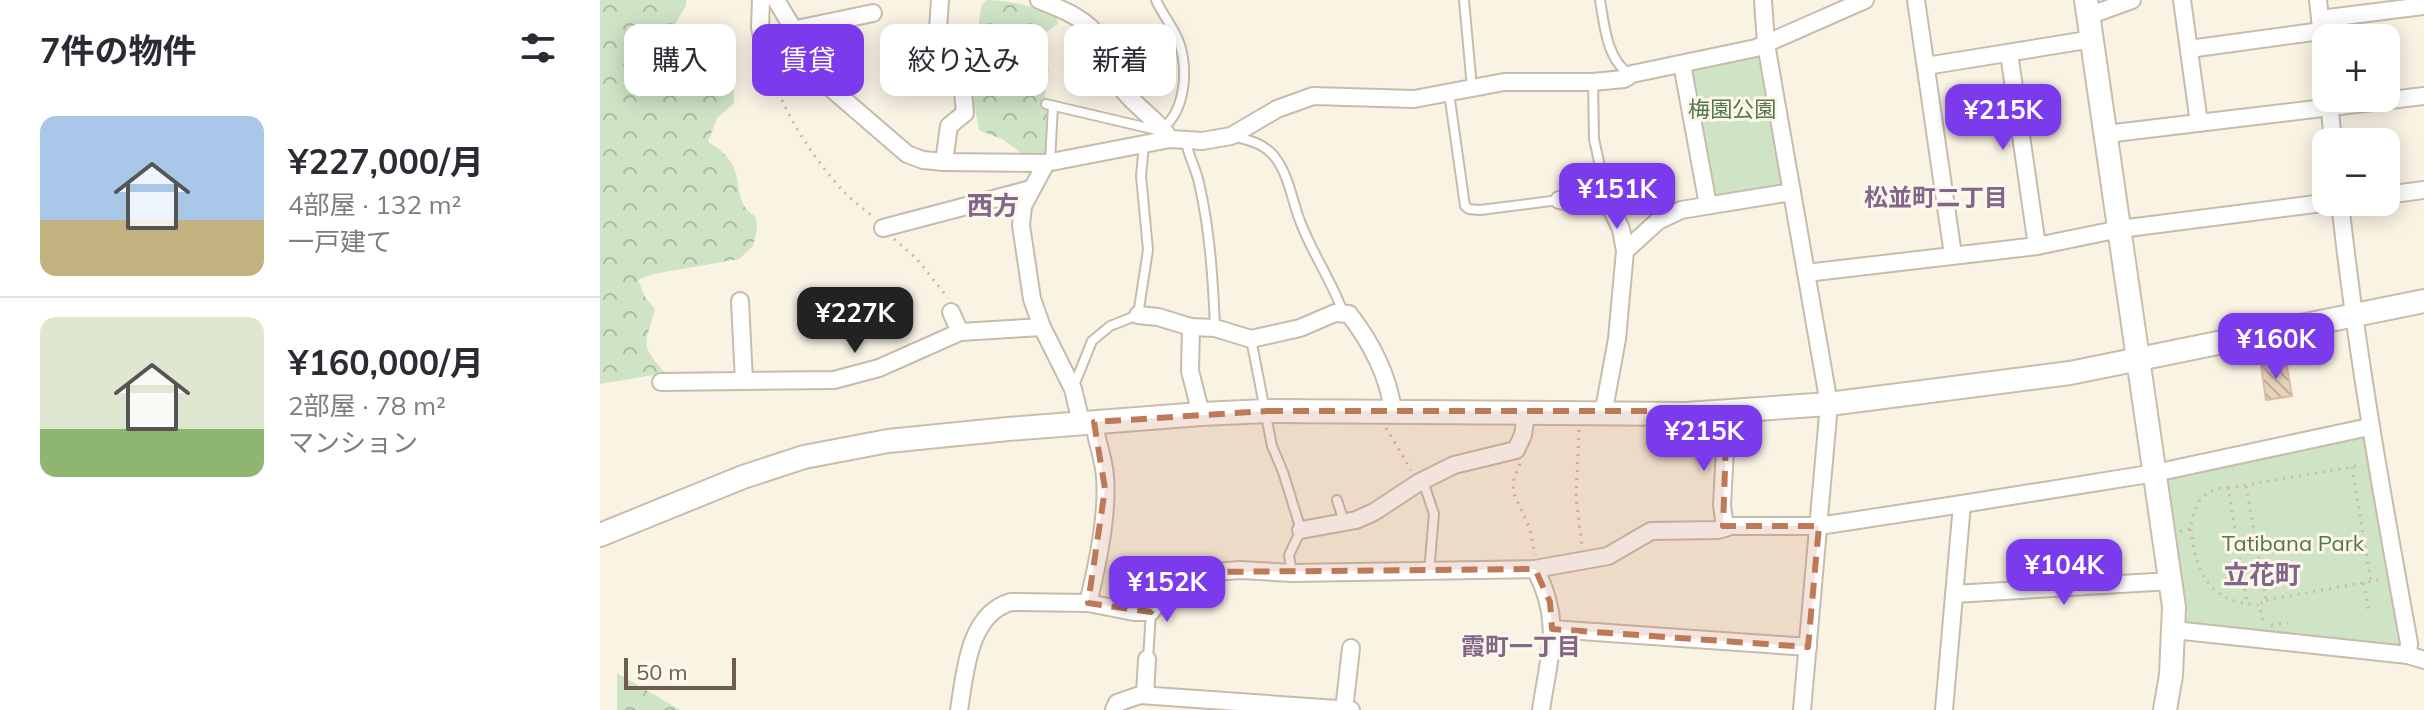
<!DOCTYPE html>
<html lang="ja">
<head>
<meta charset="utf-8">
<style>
  :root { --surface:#fff; --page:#f2f2f3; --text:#2b2b33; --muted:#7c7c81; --line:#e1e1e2; --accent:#7c3aed }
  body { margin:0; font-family:Mulish,"Noto Sans JP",sans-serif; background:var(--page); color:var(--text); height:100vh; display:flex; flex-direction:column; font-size:30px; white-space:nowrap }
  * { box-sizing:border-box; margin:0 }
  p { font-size:26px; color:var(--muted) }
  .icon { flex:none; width:44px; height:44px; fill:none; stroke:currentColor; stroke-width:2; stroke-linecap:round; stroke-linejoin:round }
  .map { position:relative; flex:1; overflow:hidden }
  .details { display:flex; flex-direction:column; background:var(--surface); width:600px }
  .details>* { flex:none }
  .hud { position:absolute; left:24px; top:24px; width:760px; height:72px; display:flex; gap:16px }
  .controls { position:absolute; left:1712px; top:24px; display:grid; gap:16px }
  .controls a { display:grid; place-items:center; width:88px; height:88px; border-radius:16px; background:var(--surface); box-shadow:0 4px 20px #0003; font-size:40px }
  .scale { position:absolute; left:24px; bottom:20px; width:112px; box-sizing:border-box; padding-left:8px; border:4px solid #6e5c4d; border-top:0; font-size:22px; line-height:28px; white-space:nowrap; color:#6e5c4d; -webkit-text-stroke:6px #fcf7ea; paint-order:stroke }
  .price { position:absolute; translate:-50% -68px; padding:0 18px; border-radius:16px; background:var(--accent); color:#fff; font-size:26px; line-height:52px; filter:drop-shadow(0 2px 4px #0008) }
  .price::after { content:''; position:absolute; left:50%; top:48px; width:24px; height:18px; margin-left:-12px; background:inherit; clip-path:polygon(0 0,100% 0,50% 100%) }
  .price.current { background:#222; color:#fff }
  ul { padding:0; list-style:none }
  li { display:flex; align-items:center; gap:24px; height:200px; padding:0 40px }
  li+li { border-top:2px solid var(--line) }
  li span { display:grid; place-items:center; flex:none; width:224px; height:160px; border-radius:16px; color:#555 }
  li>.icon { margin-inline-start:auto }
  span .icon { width:96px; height:96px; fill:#fffc; stroke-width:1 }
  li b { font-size:34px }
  h2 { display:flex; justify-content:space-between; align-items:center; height:96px; padding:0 40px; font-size:34px }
  .tag { padding:0 28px; border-radius:16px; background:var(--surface); box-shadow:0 4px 20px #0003; font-size:28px; line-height:72px }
  .tag.current { background:var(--accent); color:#fff }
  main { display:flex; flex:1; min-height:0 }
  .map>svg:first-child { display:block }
</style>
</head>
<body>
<main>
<section class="details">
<h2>7件の物件<svg class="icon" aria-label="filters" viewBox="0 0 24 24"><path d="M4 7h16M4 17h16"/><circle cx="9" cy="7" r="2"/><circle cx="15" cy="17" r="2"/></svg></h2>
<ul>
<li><span style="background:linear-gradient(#a9c7e8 65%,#c2b280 0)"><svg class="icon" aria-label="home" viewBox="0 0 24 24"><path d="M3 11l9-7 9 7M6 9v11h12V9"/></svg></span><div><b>¥227,000/月</b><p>4部屋 · 132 m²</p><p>一戸建て</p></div></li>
<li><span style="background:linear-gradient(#dfe7d0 70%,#8fb573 0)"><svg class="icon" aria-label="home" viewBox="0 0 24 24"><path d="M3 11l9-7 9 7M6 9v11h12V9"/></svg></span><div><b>¥160,000/月</b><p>2部屋 · 78 m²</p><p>マンション</p></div></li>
</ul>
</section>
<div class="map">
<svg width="1824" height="710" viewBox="0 0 1824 710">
  <defs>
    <pattern id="forest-crowns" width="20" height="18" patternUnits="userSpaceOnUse" patternTransform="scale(2)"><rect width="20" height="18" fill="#cee4c5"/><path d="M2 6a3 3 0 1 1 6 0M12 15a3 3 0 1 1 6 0" fill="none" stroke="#abbca2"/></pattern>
    <pattern id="building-back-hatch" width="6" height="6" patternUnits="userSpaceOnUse" patternTransform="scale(2)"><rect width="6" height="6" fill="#e8d3be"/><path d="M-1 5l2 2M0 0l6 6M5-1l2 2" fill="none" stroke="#c0ae9d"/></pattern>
  </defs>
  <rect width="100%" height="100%" fill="#f9f3e4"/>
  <g fill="#cee4c5">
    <polygon points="1156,56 1161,60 1183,184 1180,190 1116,199 1111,195 1089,75 1093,70"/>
    <polygon points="1760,437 1767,441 1802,641 1796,646 1588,624 1584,618 1565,481 1568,476"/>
  </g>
  <g fill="url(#forest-crowns)">
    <path d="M0 0H86V5L75 25 105 60 133 79 134 103 117 118 108 142C117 147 127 155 132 164 143 184 133 203 156 217L157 230 153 246 139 259 53 274 38 280 45 297 55 309C45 346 39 343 65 373L0 384Z"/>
    <path d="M386 0C410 0 431 7 455 12L458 24 438 38 433 53 449 68 443 108 450 110 447 154 425 156 404 140 379 130 371 85 381 7Z"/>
    <polygon points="17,673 80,710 17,710"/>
  </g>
  <polygon fill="url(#building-back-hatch)" stroke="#dbbea2" stroke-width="2" points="1686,361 1692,396 1666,400 1661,365"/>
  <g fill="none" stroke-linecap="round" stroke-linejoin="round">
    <g stroke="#c8bbac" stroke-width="12">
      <g id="lane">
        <path d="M556 0C563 16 575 29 580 45 588 72 585 110 563 128"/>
        <polyline points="864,0 872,88"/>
        <path d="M1000 0C1004 24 1007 61 1030 74"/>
        <polyline points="993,82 994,139 1001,171"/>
        <polyline points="849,93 865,206 869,209 880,210 959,200"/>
        <polyline points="446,104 561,131"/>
        <path d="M635 137C650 140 664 144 674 156 690 176 692 203 702 226 714 256 732 282 743 312"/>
        <path d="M586 141C588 156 596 168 599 183 610 230 613 280 615 327"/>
        <polyline points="450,162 453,106"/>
        <polyline points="651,339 672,446 683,472 701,530 689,555 692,573"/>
        <polyline points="473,388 492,341 510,326 538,315 548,250 541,176 544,144"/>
        <polyline points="823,481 834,514 829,572"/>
        <polyline points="737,500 744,522"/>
        <polyline points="548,659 551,612"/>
      </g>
    </g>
    <g stroke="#c8bbac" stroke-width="20">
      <g id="street">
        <polyline points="161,0 160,27 166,57"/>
        <polyline points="176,0 227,85 307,154 323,160 344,162 446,163 570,139 602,141 631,136 677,109 713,96 814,99 904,82 993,82 1024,79 1032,74 1156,48 1265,0"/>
        <polyline points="340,0 335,73 355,74 362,81 365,113 349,126 344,162"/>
        <path d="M439 0C459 8 489 19 500 40 509 57 511 75 523 90 537 108 558 120 570 139"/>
        <polyline points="1163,0 1166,44 1229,404 1202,710"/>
        <polyline points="1316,0 1353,255"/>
        <polyline points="1582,0 1599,123"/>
        <polyline points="1718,0 1726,74"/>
        <polyline points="1488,16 1532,0"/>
        <polyline points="1720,19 1824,6"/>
        <polyline points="192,30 273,13"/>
        <polyline points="1589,49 1721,31"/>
        <polyline points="1409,53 1437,246"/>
        <polyline points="1082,64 1108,205"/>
        <polyline points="1326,66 1493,39"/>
        <polyline points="1729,100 1733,142"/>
        <polyline points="1506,134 1824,96"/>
        <polyline points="446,163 423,206 421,225 432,299 442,327 473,389 481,422"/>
        <polyline points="1001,172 1010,206 1021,229 1025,251"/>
        <polyline points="1786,195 1824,190"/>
        <polyline points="959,200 1010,206"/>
        <path d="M1740 202C1756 350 1782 496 1809 643L1808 655"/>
        <polyline points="283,228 431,189"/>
        <polyline points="1206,273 1437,246 1520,229 1731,202"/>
        <polyline points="140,301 144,381"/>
        <polyline points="351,312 360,332"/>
        <path d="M538 315 558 317 591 327 615 328 651 339 700 328 735 313 749 314C771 342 789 377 793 412"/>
        <polyline points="591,327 590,371 601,414"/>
        <polyline points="61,382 234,380 279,368 360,332 442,327"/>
        <polyline points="1003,415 1017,339 1025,251 1058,221 1081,210 1192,192"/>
        <polyline points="1125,528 1122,505 1127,411"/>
        <polyline points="701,530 756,520 774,512 818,483 854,465 916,450 923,435 926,414"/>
        <path d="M935 569C963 621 949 655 941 710"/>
        <polyline points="1354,594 1571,581"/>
        <polyline points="488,603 534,612 551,612 564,595 590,578 612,572 641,570 692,573 935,569 1008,556 1051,531 1118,530 1131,526 1219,526 1362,504 1555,473 1769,427"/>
        <polyline points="952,629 1208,647"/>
        <polyline points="1574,630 1808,655 1824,660"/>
        <polyline points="545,695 547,659"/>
        <path d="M359 710C365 674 368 614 411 602L488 603C497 567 508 514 505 477 504 458 496 441 494 422"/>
        <polyline points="514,710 517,703 540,695 751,710"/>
        <polyline points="744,710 751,648"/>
        <polyline points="1344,710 1362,504"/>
      </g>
    </g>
    <g stroke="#cbbcab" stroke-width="26">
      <g id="secondary">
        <polyline points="1486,0 1574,607 1571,675 1565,710"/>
        <polyline points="0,535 143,477 204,457 288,441 408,429 601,414 667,411 1086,414 1229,404 1470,373 1824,301"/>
      </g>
    </g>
    <g stroke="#cfb9a3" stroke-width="3" stroke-dasharray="2 6" stroke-linecap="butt">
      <path d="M171 70C181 110 216 162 244 192 253 201 263 208 272 216"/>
      <polyline points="294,239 317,259 348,298"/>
      <polyline points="786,428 811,470"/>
      <polyline points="979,430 976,497 982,546"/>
      <polyline points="920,464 914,478 913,492 930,529 935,555"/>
      <polyline points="1752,467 1771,582"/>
      <polyline points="1646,486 1666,600 1659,605"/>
      <polyline points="1628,488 1762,465"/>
      <path d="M1591 529C1596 574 1610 603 1659 605L1664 625"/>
      <path d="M1580 531 1591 529C1593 506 1602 487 1628 488L1647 603"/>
      <polyline points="1764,583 1769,612"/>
      <polyline points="1666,600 1784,579"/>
      <polyline points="1671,625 1688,623"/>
    </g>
    <use href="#lane" stroke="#fff" stroke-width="8"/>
    <use href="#street" stroke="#fff" stroke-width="16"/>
    <use href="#secondary" stroke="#fff" stroke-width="22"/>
  </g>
  <path fill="#be7a57" fill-opacity="0.2" stroke="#be7a57" stroke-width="6" stroke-dasharray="16 10" stroke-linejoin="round" d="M667 411H1127L1123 526H1219L1208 647 952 629 950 602 935 569 612 572 564 595 551 612 488 603 505 489 494 422Z"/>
  <g text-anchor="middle" stroke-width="6" stroke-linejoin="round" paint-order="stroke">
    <g font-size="22" fill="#53784a" stroke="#fcf7ea">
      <text x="1132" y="117">梅園公園</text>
      <text x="1693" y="551">Tatibana Park</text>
    </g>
    <g font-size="24" font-weight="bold" fill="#81668a" stroke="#fcf7ea">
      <text x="1336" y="206">松並町二丁目</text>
      <text x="921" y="655">霞町一丁目</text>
    </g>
    <g font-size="26" font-weight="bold" fill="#81668a" stroke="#fcf7ea">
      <text x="393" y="215">西方</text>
      <text x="1662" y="584">立花町</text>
    </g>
  </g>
</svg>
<div class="controls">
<a>+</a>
<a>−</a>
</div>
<div class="scale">50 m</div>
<b class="price" style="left:1403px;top:152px">¥215K</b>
<b class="price" style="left:1017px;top:231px">¥151K</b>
<b class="price current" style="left:255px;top:355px">¥227K</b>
<b class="price" style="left:1676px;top:381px">¥160K</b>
<b class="price" style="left:1104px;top:473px">¥215K</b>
<b class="price" style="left:1464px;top:607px">¥104K</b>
<b class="price" style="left:567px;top:624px">¥152K</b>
<div class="hud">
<a class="tag">購入</a>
<a class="tag current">賃貸</a>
<a class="tag">絞り込み</a>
<a class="tag">新着</a>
</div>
</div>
</main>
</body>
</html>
